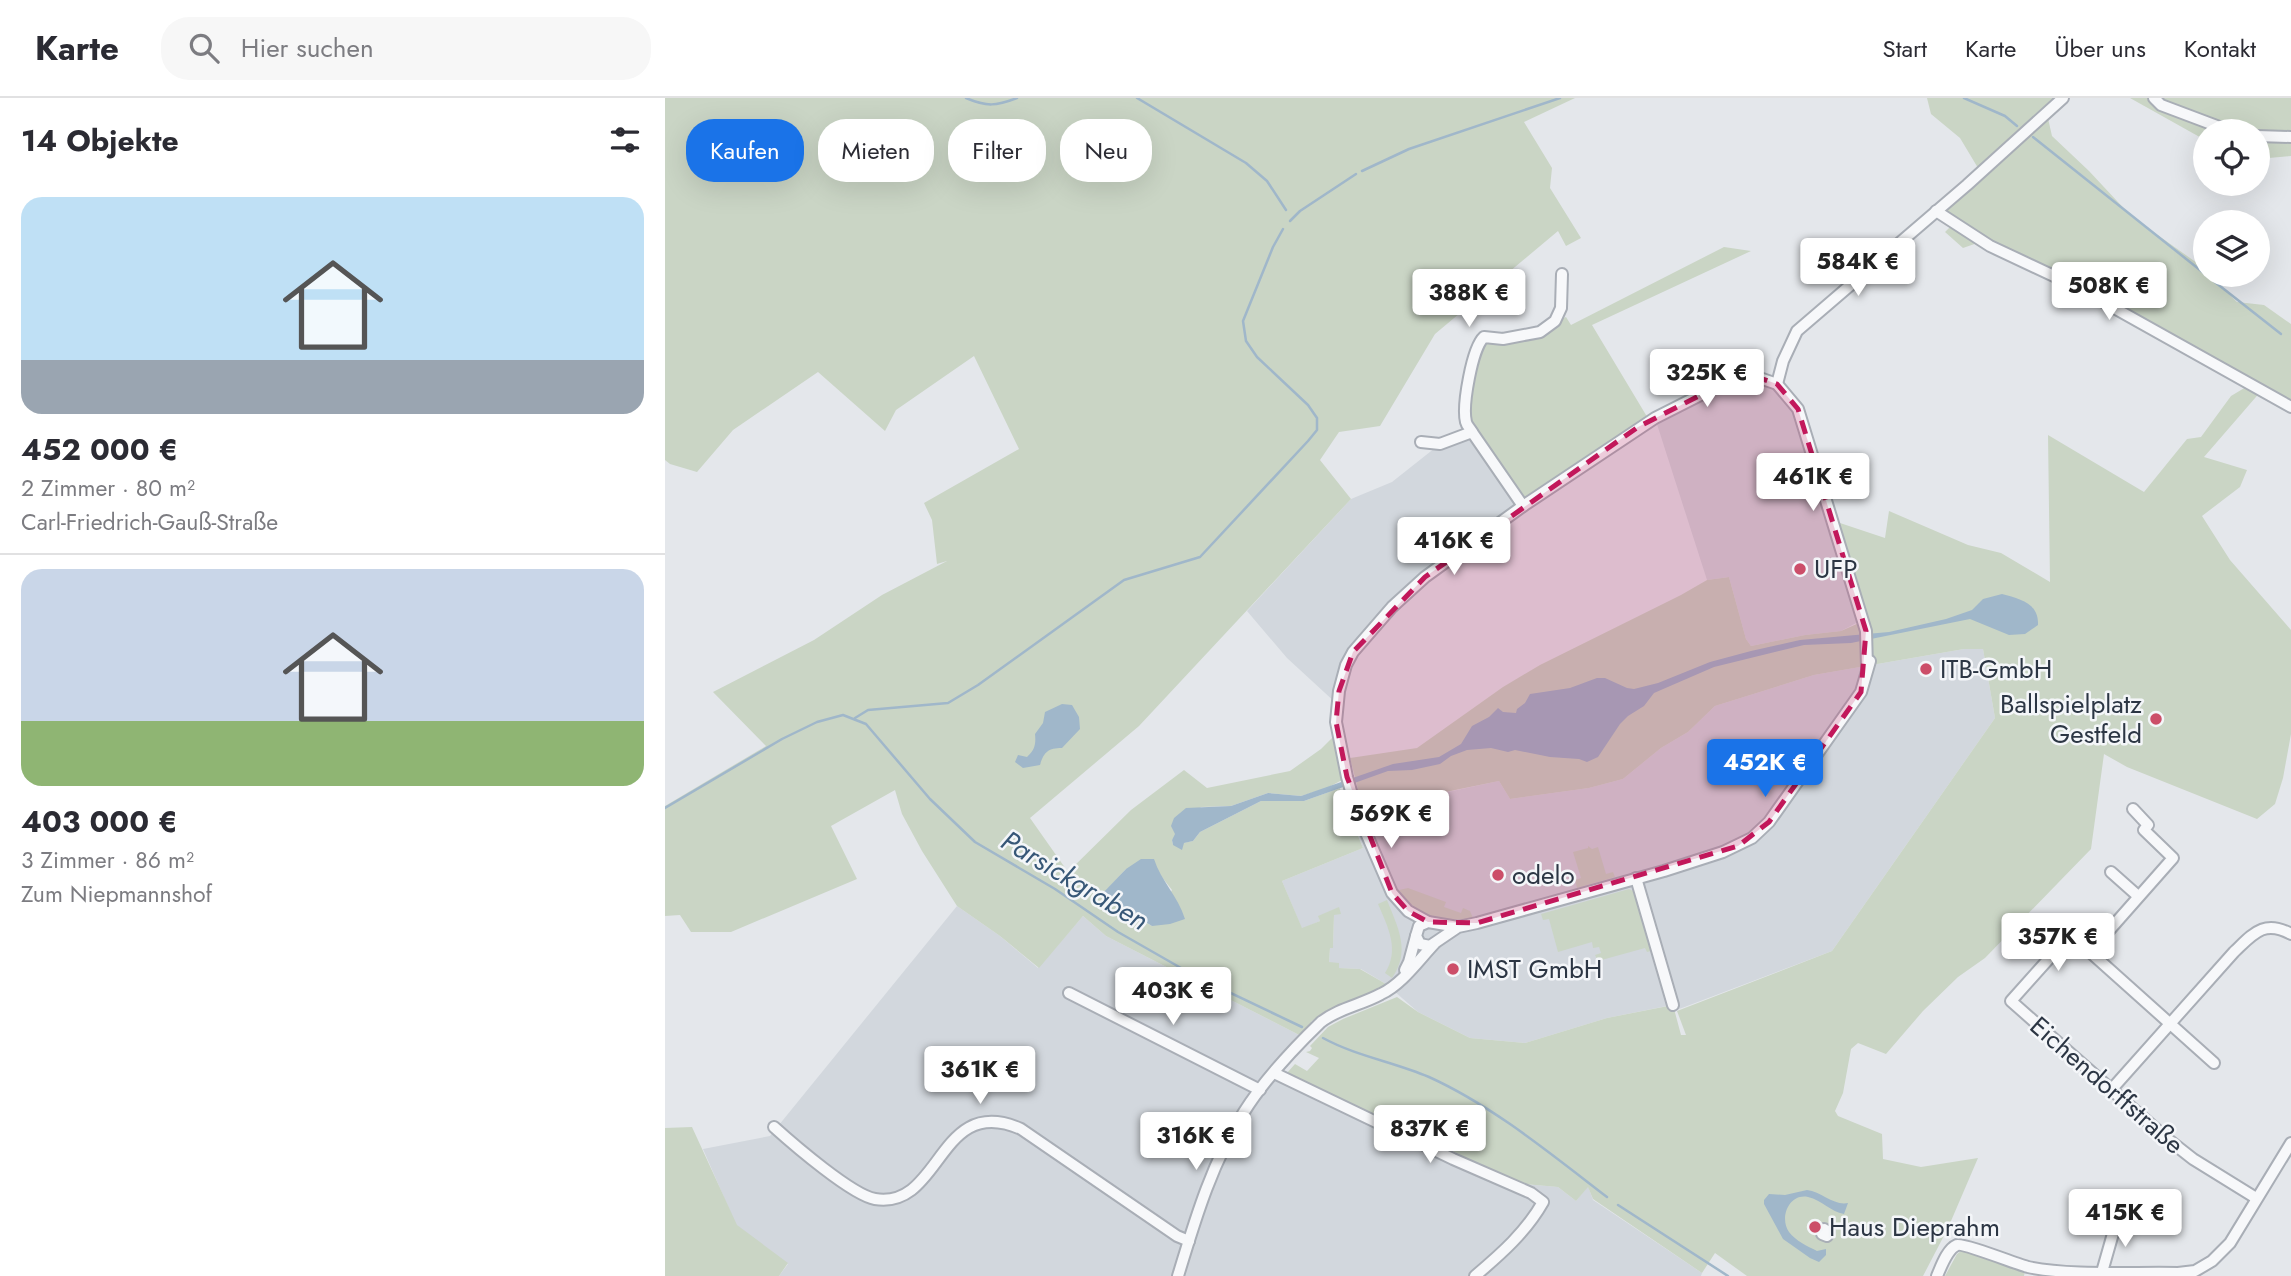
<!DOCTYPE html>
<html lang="de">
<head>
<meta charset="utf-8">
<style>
  :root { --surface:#fff; --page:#f7f7f7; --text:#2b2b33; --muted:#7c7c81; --line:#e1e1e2; --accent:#1a73e8 }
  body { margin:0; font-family:Jost,sans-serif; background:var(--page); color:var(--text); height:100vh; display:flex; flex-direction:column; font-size:26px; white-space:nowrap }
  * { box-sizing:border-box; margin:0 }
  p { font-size:23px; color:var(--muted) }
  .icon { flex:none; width:38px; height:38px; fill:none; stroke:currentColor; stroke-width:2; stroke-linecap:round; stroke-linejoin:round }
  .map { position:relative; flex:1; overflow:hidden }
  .side { display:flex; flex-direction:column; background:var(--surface); width:665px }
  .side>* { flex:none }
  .hud { position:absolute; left:21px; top:21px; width:665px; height:63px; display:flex; gap:14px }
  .fabs { position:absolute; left:1528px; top:21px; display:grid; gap:14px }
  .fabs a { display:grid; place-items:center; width:77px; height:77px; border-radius:50%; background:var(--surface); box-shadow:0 7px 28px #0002; font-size:35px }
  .price { position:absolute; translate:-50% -60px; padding:0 16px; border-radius:7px; background:#fff; color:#222; font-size:23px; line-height:46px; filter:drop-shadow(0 2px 4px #0008) }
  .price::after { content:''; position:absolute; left:50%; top:42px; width:21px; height:16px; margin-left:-10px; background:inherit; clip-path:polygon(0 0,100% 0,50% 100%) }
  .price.on { background:var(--accent); color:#fff }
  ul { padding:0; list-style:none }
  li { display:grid; align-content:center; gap:14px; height:371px; padding:0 21px }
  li+li { border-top:2px solid var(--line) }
  li span { display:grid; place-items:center; height:217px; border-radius:21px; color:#555 }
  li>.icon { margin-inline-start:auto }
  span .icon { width:126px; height:126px; fill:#fffc; stroke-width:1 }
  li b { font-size:30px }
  h2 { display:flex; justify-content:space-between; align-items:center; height:84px; padding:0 21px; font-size:30px }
  .pill { padding:0 24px; border-radius:28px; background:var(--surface); box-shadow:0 7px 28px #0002; font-size:24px; line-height:63px }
  .pill.on { background:var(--accent); color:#fff }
  header { display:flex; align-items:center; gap:42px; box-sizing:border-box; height:98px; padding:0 35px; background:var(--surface); border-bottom:2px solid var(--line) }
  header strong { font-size:33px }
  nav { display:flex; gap:38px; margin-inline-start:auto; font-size:24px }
  .search { width:490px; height:63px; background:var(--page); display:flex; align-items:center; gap:18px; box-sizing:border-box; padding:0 24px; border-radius:28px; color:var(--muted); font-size:26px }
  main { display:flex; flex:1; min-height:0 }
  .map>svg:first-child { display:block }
</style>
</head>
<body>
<header>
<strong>Karte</strong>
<div class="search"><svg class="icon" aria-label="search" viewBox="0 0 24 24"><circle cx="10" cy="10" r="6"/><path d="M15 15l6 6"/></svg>Hier suchen</div>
<nav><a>Start</a><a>Karte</a><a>Über uns</a><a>Kontakt</a></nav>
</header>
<main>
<section class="side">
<h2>14 Objekte<svg class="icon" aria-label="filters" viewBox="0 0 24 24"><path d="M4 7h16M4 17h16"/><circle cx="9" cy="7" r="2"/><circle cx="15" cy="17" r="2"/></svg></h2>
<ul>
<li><span style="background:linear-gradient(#bfe0f5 75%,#9aa5b1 0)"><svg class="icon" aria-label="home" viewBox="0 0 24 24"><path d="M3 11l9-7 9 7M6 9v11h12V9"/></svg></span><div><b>452 000 €</b><p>2 Zimmer · 80 m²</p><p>Carl-Friedrich-Gauß-Straße</p></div></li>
<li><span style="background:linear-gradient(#c9d6e8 70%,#8fb573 0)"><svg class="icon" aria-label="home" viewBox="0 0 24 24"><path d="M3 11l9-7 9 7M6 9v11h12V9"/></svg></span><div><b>403 000 €</b><p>3 Zimmer · 86 m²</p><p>Zum Niepmannshof</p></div></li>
</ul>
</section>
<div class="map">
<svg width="1626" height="1178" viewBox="0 0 1626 1178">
  <rect width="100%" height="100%" fill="#e4e7eb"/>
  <g fill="#d2d7dd">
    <polygon points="1069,280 1112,286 1133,311 1197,522 1176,533 1140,537 1086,548 1081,541 1064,479 1042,482 990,320"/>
    <polygon points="807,334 858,408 760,479 688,554 672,606 622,560 582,513 686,401 727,384 775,346"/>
    <polygon points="1299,551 1318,551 1330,620 1167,853 1009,913 1007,907 942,920 860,945 805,940 753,914 721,886 696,871 673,870 664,864 665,849 668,849 669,817 654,819 655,823 637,831 617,783 698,750 685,715 834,683 845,701 924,690 958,681 996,650 1023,634 1050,608 1149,577"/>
    <polygon points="292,808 335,838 373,870 418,818 441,838 640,940 609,975 847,1085 893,1089 911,1103 923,1088 928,1102 1037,1175 1036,1178 114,1178 123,1166 71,1127 38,1051 105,1038"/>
  </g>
  <g fill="#cad5c5" fill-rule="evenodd">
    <path d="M0 0H910L859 24 887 70 885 90 916 140 901 148 893 133 770 236 715 328 674 334 655 362 686 401 474 628 365 720 403 774 466 712 519 672 542 690 625 673 656 651 672 635 677 682 662 690 636 698 603 695 566 708 536 709 507 742 508 747 528 743 535 734 596 703H639L675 690C680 711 690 729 698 750L617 783 637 830 655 823 653 818 674 809 676 816 669 817 668 850H665L664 864 674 865V870L695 871 721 886C695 904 671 902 646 924L650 930 640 940 441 838 418 818 374 870 335 838 292 808 257 753 237 716 230 692 166 728 192 781 66 834H26L15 817 0 818V708L101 648 48 594 149 542 217 497 282 463 272 466 267 422 259 405 354 351 309 258 231 312 220 333 153 274 68 332 32 374 5 366 0 362ZM461 771 493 774 507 792 487 828 436 798Z"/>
    <polygon points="1262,0 1400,0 1382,16 1387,38 1424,73 1466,118 1532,165 1540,173 1540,177 1544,177 1572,204 1599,207 1626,226 1626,305 1597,292 1539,359 1582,372 1575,389 1537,418 1565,462 1626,532 1626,636 1618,680 1610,706 1592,721 1462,669 1439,656 1426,751 1320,860 1293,879 1258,913 1221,956 1193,945 1186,951 1178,995 1170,1013 1173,1018 1217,1036 1218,1061 1256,1069 1313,1060 1283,1130 1258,1178 1082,1178 1050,1155 1037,1175 928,1101 923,1089 911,1103 893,1089 847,1085 794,1056 718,1022 621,976 630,966 642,973 654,960 641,954 645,953 647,950 645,948 663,929 678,921 732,899 753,914 805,940 860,945 942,920 1008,907 1016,937 1021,937 1012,913 1167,853 1330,620 1318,551 1299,551 1149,577 1050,608 1023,634 996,650 958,681 924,690 845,701 834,683 698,711 685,660 752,650 838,589 875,567 1016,497 1042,482 1064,479 1081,541 1086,548 1140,537 1176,533 1203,521 1166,422 1220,440 1224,413 1303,447 1336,455 1385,484 1383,337 1479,394 1522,341 1536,339 1566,298 1586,286 1318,143 1298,150 1280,134 1289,125 1271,112 1316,75 1295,40 1266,16"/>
    <polygon points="1465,0 1626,0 1626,58 1593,61 1592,33 1540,33 1540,42"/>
    <polygon points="1059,149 1086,153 927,227 984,322 858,408 807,334 802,302 813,244 856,238 901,219 906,227"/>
    <polygon points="923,748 927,751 933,749 941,776 948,774 950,779 912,790 910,782 916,780 908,754 923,750"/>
    <path d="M743 790 781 804 779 809 796 815 798 810 805 813 808 820C778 825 752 819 734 792Z"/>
    <polygon points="964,791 968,793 986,853 982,854 980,850 933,863 930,857 936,855 934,849 928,850 927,844 893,854 884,821 878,822 876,816"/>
    <path d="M722 802C733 830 746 853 727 880L720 875C735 852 723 829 713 806Z"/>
    <polygon points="27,1029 72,1127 123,1165 114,1178 0,1178 0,1030"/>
    <polygon points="1299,1151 1341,1168 1360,1173 1359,1178 1280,1178 1292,1156"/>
  </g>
  <g fill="#a0b7ca">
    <path d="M1337 496C1355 501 1374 505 1373 527L1360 536 1344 537 1305 521 1186 545 1139 547 1049 569 989 595 979 608 963 618 955 626 933 659 922 664 914 661 885 659 850 652 843 654 826 650 802 652 786 658 775 666 747 672 723 673 639 703H596L535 734 528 743 519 745 517 752 508 747 507 742 510 736 506 728 509 720 521 710 566 708 603 695 636 698 728 666 774 659 796 646 807 628 824 619 833 610 838 614 851 615 852 611 860 605 865 596 905 590 932 580H940L962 590 969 591 993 585 1045 564 1086 553 1135 542 1224 534 1281 521 1307 512 1318 501Z"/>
    <path d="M397 606 407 607 414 619 415 631 397 650C383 650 379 654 375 667L358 670 350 664 353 657 362 659C370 652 371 646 370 636L378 625 380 614Z"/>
    <path d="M476 761H489C496 783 513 798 520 821L505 826 487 828 436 797 461 771Z"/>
    <path d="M1142 1092C1157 1094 1169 1108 1183 1105L1179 1116C1166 1114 1157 1102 1143 1099 1124 1095 1114 1120 1124 1134 1131 1143 1142 1148 1152 1153L1161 1151V1157L1154 1164 1145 1160 1118 1141 1099 1106V1102L1104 1096 1120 1097Z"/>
  </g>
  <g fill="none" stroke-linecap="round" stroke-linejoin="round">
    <g stroke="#a0b7ca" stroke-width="2.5">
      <path d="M301 0C322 9 331 8 352 0"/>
      <polyline points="472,0 581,65 602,83 621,112"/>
      <polyline points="1299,0 1340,18 1352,28"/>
      <polyline points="1368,39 1540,176"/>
      <polyline points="697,73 744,51 895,0"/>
      <polyline points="625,123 635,113 691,76"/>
      <polyline points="1541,177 1616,236"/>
      <polyline points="190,620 203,612 283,605 313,587 459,482 535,459 643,343 652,332 652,320 643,307 592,259 581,243 578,223 608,149 618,131"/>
      <polyline points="0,710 117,641 152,624 178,617 201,626 265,701 310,744 390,791 453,834 530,878 637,929"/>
      <path d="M658 940C691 958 729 964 764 979 828 1008 886 1056 942 1099"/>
      <polyline points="953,1107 1063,1178"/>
    </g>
    <g stroke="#a9aeb6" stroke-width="14">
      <g id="minor">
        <polyline points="1489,0 1496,7 1565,33"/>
        <polyline points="1592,38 1626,39"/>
        <polyline points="1271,113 1325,148 1408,187 1626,309"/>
        <polyline points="1112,286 1118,263 1132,233 1302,87 1398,0"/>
        <path d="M807 334C805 330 802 328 801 324 797 308 807 250 819 239L838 241 875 234 890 223 896 210 897 176"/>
        <polyline points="756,344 775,346 807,334 858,408"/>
        <polyline points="1468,711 1483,727 1479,732 1508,760 1425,854 1549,965"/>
        <polyline points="1446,774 1473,798"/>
        <polyline points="971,780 1008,907"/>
        <polyline points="763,824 743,813 727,795 692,714 682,679 671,624 674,593 681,567 688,554 727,509 760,479 858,408 990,320 1069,280 1089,278 1112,286 1133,311 1201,533 1202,569"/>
        <polyline points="1415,826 1346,903 1500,1039 1528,1061 1591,1100"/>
        <polyline points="793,829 765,848 755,846 751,838 754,828 763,824 793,829 812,825 999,773 1058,754 1087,740 1104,724 1196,594 1205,563"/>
        <polyline points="740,872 744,864 751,838"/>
        <polyline points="404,895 595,992"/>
        <path d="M609 975 788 1061 866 1095 878 1104C861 1134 836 1156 810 1178"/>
        <path d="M1446 992 1569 854C1588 836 1599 821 1626 836"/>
        <path d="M109 1029C129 1047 187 1097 210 1101 277 1112 273 994 356 1031L512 1138 524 1143"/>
        <polygon points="1159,1131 1164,1134 1161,1135 1162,1138 1157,1136"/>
        <polyline points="1437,1174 1449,1132 1462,1117"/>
        <path d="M513 1178C530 1122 547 1064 579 1014 599 982 628 951 656 924 674 910 696 907 716 896 737 886 753 863 769 846"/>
        <path d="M1272 1178C1276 1169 1282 1151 1292 1147 1298 1145 1352 1166 1363 1169 1405 1178 1468 1174 1513 1175L1530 1173 1547 1163 1565 1145 1626 1045"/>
      </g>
    </g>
    <use href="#minor" stroke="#f7f8fa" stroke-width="10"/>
  </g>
  <path fill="#c2185b" fill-opacity="0.2" stroke="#c2185b" stroke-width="5" stroke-dasharray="14 9" stroke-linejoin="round" d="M1089 278 1112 286 1133 311 1201 533 1196 594 1104 724 1073 748 812 825 763 824 743 813 727 795 682 679 671 624 674 593 688 554 760 479 973 329 1069 280Z"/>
  <g fill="#cc4e69" stroke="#f4f6f9" stroke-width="2.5">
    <circle cx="1135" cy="471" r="7"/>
    <circle cx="1261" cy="571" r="7"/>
    <circle cx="1491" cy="621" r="7"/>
    <circle cx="833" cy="777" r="7"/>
    <circle cx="788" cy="871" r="7"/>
    <circle cx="1150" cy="1129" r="7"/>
  </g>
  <g text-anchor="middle" stroke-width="5" stroke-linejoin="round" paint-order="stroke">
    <g font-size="26" fill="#2c3644" stroke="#f4f6f9" text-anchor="start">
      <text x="1149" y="480">UFP</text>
      <text x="1275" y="580">ITB-GmbH</text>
      <text x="1477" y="615" text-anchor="end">Ballspielplatz<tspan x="1477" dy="30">Gestfeld</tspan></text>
      <text x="847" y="786">odelo</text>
      <text x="802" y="880">IMST GmbH</text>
      <text x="1164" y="1138">Haus Dieprahm</text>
    </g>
    <g font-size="26" fill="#2c3644" stroke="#f4f6f9">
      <text transform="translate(1442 987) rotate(41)" y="9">Eichendorffstraße</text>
    </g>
    <g font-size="28" font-style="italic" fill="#375777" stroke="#f4f6f9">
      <text transform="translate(410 782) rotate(31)" y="10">Parsickgraben</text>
    </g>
  </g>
</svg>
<div class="fabs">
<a><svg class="icon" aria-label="locate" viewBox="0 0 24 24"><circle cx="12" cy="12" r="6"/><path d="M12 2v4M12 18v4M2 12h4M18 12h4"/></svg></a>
<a><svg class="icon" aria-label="layers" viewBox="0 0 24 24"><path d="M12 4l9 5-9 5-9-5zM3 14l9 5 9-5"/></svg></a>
</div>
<b class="price" style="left:1193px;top:200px">584K €</b>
<b class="price" style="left:1444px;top:224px">508K €</b>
<b class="price" style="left:804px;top:231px">388K €</b>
<b class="price" style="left:1042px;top:311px">325K €</b>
<b class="price" style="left:1148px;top:415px">461K €</b>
<b class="price" style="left:789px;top:479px">416K €</b>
<b class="price on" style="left:1100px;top:701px">452K €</b>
<b class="price" style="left:726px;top:752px">569K €</b>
<b class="price" style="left:1393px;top:875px">357K €</b>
<b class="price" style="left:508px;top:929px">403K €</b>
<b class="price" style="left:315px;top:1008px">361K €</b>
<b class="price" style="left:765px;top:1067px">837K €</b>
<b class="price" style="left:531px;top:1074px">316K €</b>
<b class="price" style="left:1460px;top:1151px">415K €</b>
<div class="hud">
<a class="pill on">Kaufen</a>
<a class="pill">Mieten</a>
<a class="pill">Filter</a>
<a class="pill">Neu</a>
</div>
</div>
</main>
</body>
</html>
